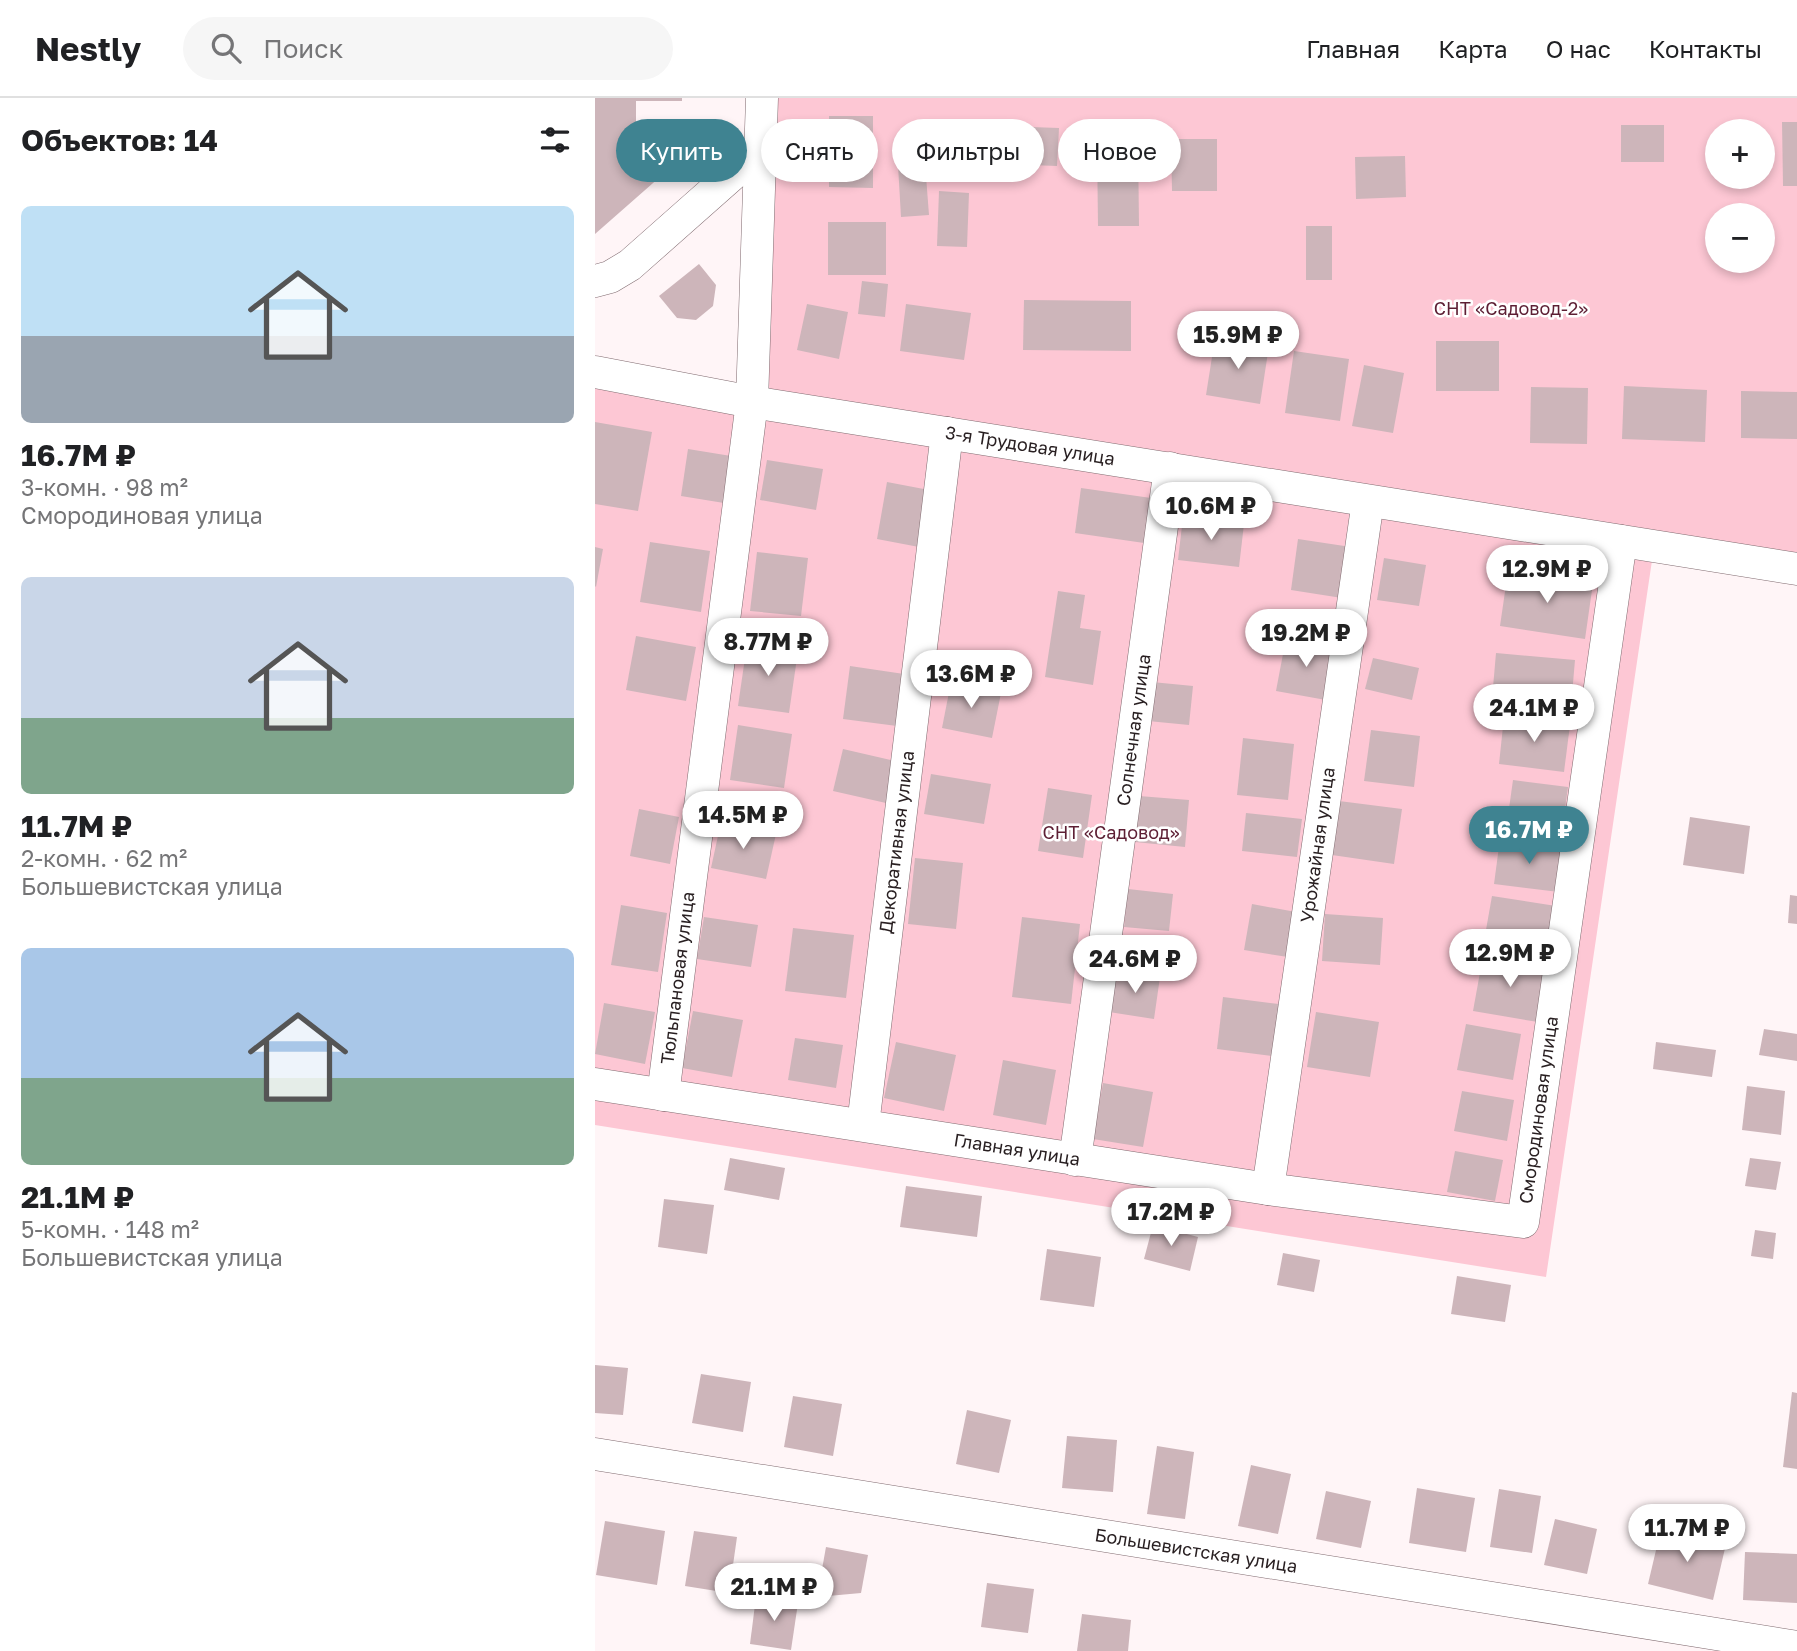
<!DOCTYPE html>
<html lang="ru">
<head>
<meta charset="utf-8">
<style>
  :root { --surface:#fff; --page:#f6f6f6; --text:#202124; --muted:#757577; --line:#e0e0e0; --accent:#3f8391 }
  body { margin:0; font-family:"Golos Text",sans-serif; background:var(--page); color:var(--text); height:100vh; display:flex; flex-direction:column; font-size:26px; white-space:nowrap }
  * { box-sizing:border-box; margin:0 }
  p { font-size:23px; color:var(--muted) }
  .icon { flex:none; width:38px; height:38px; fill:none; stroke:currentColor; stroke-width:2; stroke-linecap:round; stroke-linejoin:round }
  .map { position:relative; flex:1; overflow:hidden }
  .side { display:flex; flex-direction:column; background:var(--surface); width:595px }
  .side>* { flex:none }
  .guide { position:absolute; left:21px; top:21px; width:665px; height:63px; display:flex; gap:14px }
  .controls { position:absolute; left:1110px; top:21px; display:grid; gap:14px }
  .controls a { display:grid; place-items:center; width:70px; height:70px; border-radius:50%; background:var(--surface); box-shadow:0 4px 10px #0003; font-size:35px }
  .price { position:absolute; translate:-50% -60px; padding:0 16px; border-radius:24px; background:#fff; color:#222; font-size:23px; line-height:46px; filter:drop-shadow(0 2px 4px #0008) }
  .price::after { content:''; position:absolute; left:50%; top:42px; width:21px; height:16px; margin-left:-10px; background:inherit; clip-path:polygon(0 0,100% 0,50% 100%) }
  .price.current { background:var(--accent); color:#fff }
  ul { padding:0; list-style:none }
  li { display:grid; align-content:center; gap:14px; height:371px; padding:0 21px }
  li span { display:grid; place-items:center; height:217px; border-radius:10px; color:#555 }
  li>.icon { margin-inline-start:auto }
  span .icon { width:126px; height:126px; fill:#fffc; stroke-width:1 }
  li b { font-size:30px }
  h2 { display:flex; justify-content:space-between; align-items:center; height:84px; padding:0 21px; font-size:30px }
  .pill { padding:0 24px; border-radius:32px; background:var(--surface); box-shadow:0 4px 10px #0003; font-size:24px; line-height:63px }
  .pill.current { background:var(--accent); color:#fff }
  header { display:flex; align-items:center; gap:42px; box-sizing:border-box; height:98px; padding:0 35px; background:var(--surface); border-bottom:2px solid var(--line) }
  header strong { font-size:33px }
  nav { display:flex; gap:38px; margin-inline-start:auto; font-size:24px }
  .search { width:490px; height:63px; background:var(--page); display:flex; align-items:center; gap:18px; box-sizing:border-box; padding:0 24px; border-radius:38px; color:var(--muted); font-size:26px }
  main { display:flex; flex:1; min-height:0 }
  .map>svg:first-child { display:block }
</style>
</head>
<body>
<header>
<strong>Nestly</strong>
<div class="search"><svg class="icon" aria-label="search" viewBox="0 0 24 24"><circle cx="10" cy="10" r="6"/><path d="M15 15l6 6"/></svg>Поиск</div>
<nav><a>Главная</a><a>Карта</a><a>О нас</a><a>Контакты</a></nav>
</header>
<main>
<section class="side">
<h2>Объектов: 14<svg class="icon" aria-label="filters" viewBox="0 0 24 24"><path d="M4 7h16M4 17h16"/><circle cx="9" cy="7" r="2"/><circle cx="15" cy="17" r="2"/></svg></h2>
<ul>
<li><span style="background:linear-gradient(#bfe0f5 60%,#9aa5b1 0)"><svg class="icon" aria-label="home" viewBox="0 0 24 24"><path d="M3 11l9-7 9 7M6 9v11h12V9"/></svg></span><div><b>16.7M ₽</b><p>3-комн. · 98 m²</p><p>Смородиновая улица</p></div></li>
<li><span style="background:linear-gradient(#c9d6e8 65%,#7fa58c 0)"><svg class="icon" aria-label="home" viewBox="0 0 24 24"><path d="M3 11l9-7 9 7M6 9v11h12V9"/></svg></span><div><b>11.7M ₽</b><p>2-комн. · 62 m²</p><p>Большевистская улица</p></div></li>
<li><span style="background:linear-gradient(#a9c7e8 60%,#7fa58c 0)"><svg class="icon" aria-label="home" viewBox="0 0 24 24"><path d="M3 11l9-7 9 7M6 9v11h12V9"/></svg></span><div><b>21.1M ₽</b><p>5-комн. · 148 m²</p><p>Большевистская улица</p></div></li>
</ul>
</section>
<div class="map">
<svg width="1202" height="1553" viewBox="0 0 1202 1553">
  <rect width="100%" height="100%" fill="#fff5f7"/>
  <path fill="#fdc7d4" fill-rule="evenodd" d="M163 0H1202V471L1059 449 951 1179 0 1027V280L157 304ZM1122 33H1167V79H1122ZM1122 117H1167V163H1122Z"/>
  <g fill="#cdb5ba">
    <polygon points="0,0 87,0 87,3 41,3 41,39 74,71 0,136"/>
    <polygon points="234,18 278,18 278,90 234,89"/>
    <polygon points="1187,24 1202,24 1202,88 1188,88"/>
    <rect x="1026" y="27" width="43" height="37"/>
    <polygon points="409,28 464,30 462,68 408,66"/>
    <polygon points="576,41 622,41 622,93 577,93"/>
    <polygon points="502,44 543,44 544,128 503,128"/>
    <polygon points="810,58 811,99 761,101 760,59"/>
    <polygon points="330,65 334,117 306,119 303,67"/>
    <polygon points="344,93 374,95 372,149 342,148"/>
    <rect x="233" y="124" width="58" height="53"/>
    <rect x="711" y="128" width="26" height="54"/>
    <polygon points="104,166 121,187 118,208 101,222 82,220 64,198"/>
    <polygon points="267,183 293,186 290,219 263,216"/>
    <polygon points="429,202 536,203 536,253 428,252"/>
    <polygon points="212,206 253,214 244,261 202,252"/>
    <polygon points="311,206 376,215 369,262 305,253"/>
    <polygon points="620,240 674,248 665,306 611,297"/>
    <rect x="841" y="243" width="63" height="50"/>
    <polygon points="699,253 754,261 745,323 690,315"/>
    <polygon points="769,267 809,275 798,335 757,328"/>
    <polygon points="1029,288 1112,292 1110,344 1027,341"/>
    <polygon points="936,289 993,290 992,346 935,345"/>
    <polygon points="1146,293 1202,294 1202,341 1146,340"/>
    <polygon points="0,324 57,334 43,413 0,406"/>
    <polygon points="93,351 136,358 129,405 86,398"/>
    <polygon points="172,362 228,371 221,412 165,402"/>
    <polygon points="292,384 334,392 324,449 282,441"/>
    <polygon points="486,390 563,401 556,446 480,435"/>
    <polygon points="588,419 649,426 644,469 583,462"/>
    <polygon points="703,441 756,449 747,500 696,492"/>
    <polygon points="55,444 115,453 106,514 45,504"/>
    <polygon points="0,449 8,451 1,489 0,488"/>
    <polygon points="162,454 213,460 206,518 155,513"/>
    <polygon points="789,460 831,467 824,508 782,502"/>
    <polygon points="913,473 998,485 990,541 905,528"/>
    <polygon points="463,493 490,497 485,530 506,533 498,587 450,579"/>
    <polygon points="41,538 101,549 91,603 31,592"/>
    <polygon points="691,540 741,549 731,602 681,593"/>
    <polygon points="152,546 203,553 194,615 143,608"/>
    <polygon points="901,555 980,562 976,608 897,601"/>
    <polygon points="778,560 824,570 817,602 770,591"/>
    <polygon points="255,568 309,576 302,628 248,621"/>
    <polygon points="356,584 406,595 397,640 347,630"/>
    <polygon points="557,584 598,588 594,627 553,623"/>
    <polygon points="909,619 975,627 969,674 904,666"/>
    <polygon points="143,627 197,636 189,690 135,682"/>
    <polygon points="776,632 825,638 819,689 769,683"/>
    <polygon points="648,640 699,646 693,702 642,697"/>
    <polygon points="248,651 300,663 291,705 238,693"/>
    <polygon points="336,676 396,686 389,726 329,716"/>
    <polygon points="918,682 973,689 967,733 912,725"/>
    <polygon points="453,690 497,697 488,760 443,753"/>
    <polygon points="544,698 594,702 590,749 540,744"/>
    <polygon points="744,703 807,711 799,766 737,757"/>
    <polygon points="44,711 84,719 75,766 35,758"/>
    <polygon points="651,715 707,721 702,759 647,753"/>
    <polygon points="1095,719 1155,728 1149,776 1088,767"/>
    <polygon points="126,724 181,736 171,781 116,770"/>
    <polygon points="905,741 970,749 964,794 899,786"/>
    <polygon points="320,760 368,765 361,831 313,826"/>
    <polygon points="533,791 578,796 574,833 529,829"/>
    <polygon points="1195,797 1202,798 1202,826 1193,825"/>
    <polygon points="897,798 961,808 953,853 889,843"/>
    <polygon points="657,806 701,814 693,859 649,852"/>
    <polygon points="26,807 72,815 63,874 16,867"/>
    <polygon points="730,816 788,820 785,867 727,863"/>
    <polygon points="109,819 163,827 156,869 102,861"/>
    <polygon points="427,819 485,826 476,906 417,899"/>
    <polygon points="198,830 259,837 251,900 190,893"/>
    <polygon points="888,858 952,869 943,924 878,913"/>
    <polygon points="520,873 565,879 559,921 514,914"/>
    <polygon points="628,899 684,906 678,958 622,951"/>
    <polygon points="9,905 60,914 50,966 0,956"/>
    <polygon points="98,913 148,922 137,979 87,970"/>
    <polygon points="721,914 784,924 775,979 712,969"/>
    <polygon points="871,926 926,936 918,982 862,972"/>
    <polygon points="1169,931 1202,936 1202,963 1164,957"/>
    <polygon points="200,940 248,947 241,990 193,982"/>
    <polygon points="301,944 361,957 349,1013 289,1000"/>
    <polygon points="1061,944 1121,952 1117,979 1058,971"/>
    <polygon points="408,962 461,972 451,1027 398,1017"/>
    <polygon points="508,985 558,994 548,1049 498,1041"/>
    <polygon points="1152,988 1190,993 1186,1037 1147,1032"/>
    <polygon points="867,993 919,1002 912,1043 859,1033"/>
    <polygon points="860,1053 908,1062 900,1103 852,1094"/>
    <polygon points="135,1060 190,1070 184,1102 129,1092"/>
    <polygon points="1155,1060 1186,1064 1181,1092 1150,1088"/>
    <polygon points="311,1088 387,1098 382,1139 305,1129"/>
    <polygon points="69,1101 119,1107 112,1156 63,1149"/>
    <polygon points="558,1127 603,1139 595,1173 549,1161"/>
    <polygon points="1160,1132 1181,1135 1178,1161 1156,1158"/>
    <polygon points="452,1151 506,1159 499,1209 445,1202"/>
    <polygon points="688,1155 725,1162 719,1194 682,1187"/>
    <polygon points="862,1178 916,1187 910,1224 856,1216"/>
    <polygon points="0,1267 33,1270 28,1317 0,1315"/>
    <polygon points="106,1276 156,1284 148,1334 97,1325"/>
    <polygon points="1197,1294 1202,1295 1202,1371 1188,1369"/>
    <polygon points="198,1298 247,1306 238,1358 189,1349"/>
    <polygon points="372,1312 416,1322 404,1375 361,1366"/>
    <polygon points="472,1338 522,1342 518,1394 467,1390"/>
    <polygon points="562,1348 599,1354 590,1421 552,1416"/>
    <polygon points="656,1367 696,1376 683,1436 643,1428"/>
    <polygon points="822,1390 880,1400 871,1454 814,1445"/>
    <polygon points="904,1391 946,1398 937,1455 895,1449"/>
    <polygon points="731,1393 776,1403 766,1450 721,1441"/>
    <polygon points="960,1421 1002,1431 992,1476 949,1467"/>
    <polygon points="10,1423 70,1433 62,1487 1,1477"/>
    <polygon points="1066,1431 1131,1446 1118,1502 1053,1486"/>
    <polygon points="99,1433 142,1439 134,1495 90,1488"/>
    <polygon points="231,1449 273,1457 266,1495 222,1499"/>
    <polygon points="1150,1454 1202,1456 1202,1505 1148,1502"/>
    <polygon points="392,1485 439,1491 433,1535 386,1529"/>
    <polygon points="161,1499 203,1505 196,1552 155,1546"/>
    <polygon points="487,1516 536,1522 533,1553 482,1553"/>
  </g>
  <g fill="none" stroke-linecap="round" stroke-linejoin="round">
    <g stroke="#806b70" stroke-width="33">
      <g id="minor">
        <polyline points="0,183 15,179 35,167 165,52"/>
        <polyline points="0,274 157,304 1202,471"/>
        <polyline points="0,986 673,1091 928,1124 1026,443"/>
        <polyline points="68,997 157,304 167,0"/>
        <polyline points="268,1027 352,335"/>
        <polyline points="480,1062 575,370"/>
        <polyline points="673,1091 773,403"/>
        <polyline points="0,1356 1202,1549"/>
      </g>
    </g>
    <use href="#minor" stroke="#fff" stroke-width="32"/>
  </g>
  <g text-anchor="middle" stroke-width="5" stroke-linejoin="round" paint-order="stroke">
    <g font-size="18" fill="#5d1f34" stroke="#fff">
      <text x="916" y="217">СНТ «Садовод-2»</text>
      <text x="516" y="741">СНТ «Садовод»</text>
    </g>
    <g font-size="18" fill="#281f21" stroke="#fff">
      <text transform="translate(435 348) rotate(9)" y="6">3-я Трудовая улица</text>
      <text transform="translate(539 632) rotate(-82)" y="6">Солнечная улица</text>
      <text transform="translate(302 744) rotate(-83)" y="6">Декоративная улица</text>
      <text transform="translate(723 747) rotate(-82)" y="6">Урожайная улица</text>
      <text transform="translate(83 880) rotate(-83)" y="6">Тюльпановая улица</text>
      <text transform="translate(944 1012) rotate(-82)" y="6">Смородиновая улица</text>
      <text transform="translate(422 1052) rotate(9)" y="6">Главная улица</text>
      <text transform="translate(601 1453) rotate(9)" y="6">Большевистская улица</text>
    </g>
  </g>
</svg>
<div class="controls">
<a>+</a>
<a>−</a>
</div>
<b class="price" style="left:643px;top:273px">15.9M ₽</b>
<b class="price" style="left:616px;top:444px">10.6M ₽</b>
<b class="price" style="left:952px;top:507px">12.9M ₽</b>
<b class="price" style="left:711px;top:571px">19.2M ₽</b>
<b class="price" style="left:173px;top:580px">8.77M ₽</b>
<b class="price" style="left:376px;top:612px">13.6M ₽</b>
<b class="price" style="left:939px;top:646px">24.1M ₽</b>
<b class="price" style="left:148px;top:753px">14.5M ₽</b>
<b class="price current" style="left:934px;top:768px">16.7M ₽</b>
<b class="price" style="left:915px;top:891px">12.9M ₽</b>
<b class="price" style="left:540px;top:897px">24.6M ₽</b>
<b class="price" style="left:576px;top:1150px">17.2M ₽</b>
<b class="price" style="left:1092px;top:1466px">11.7M ₽</b>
<b class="price" style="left:179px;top:1525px">21.1M ₽</b>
<div class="guide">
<a class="pill current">Купить</a>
<a class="pill">Снять</a>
<a class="pill">Фильтры</a>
<a class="pill">Новое</a>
</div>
</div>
</main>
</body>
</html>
